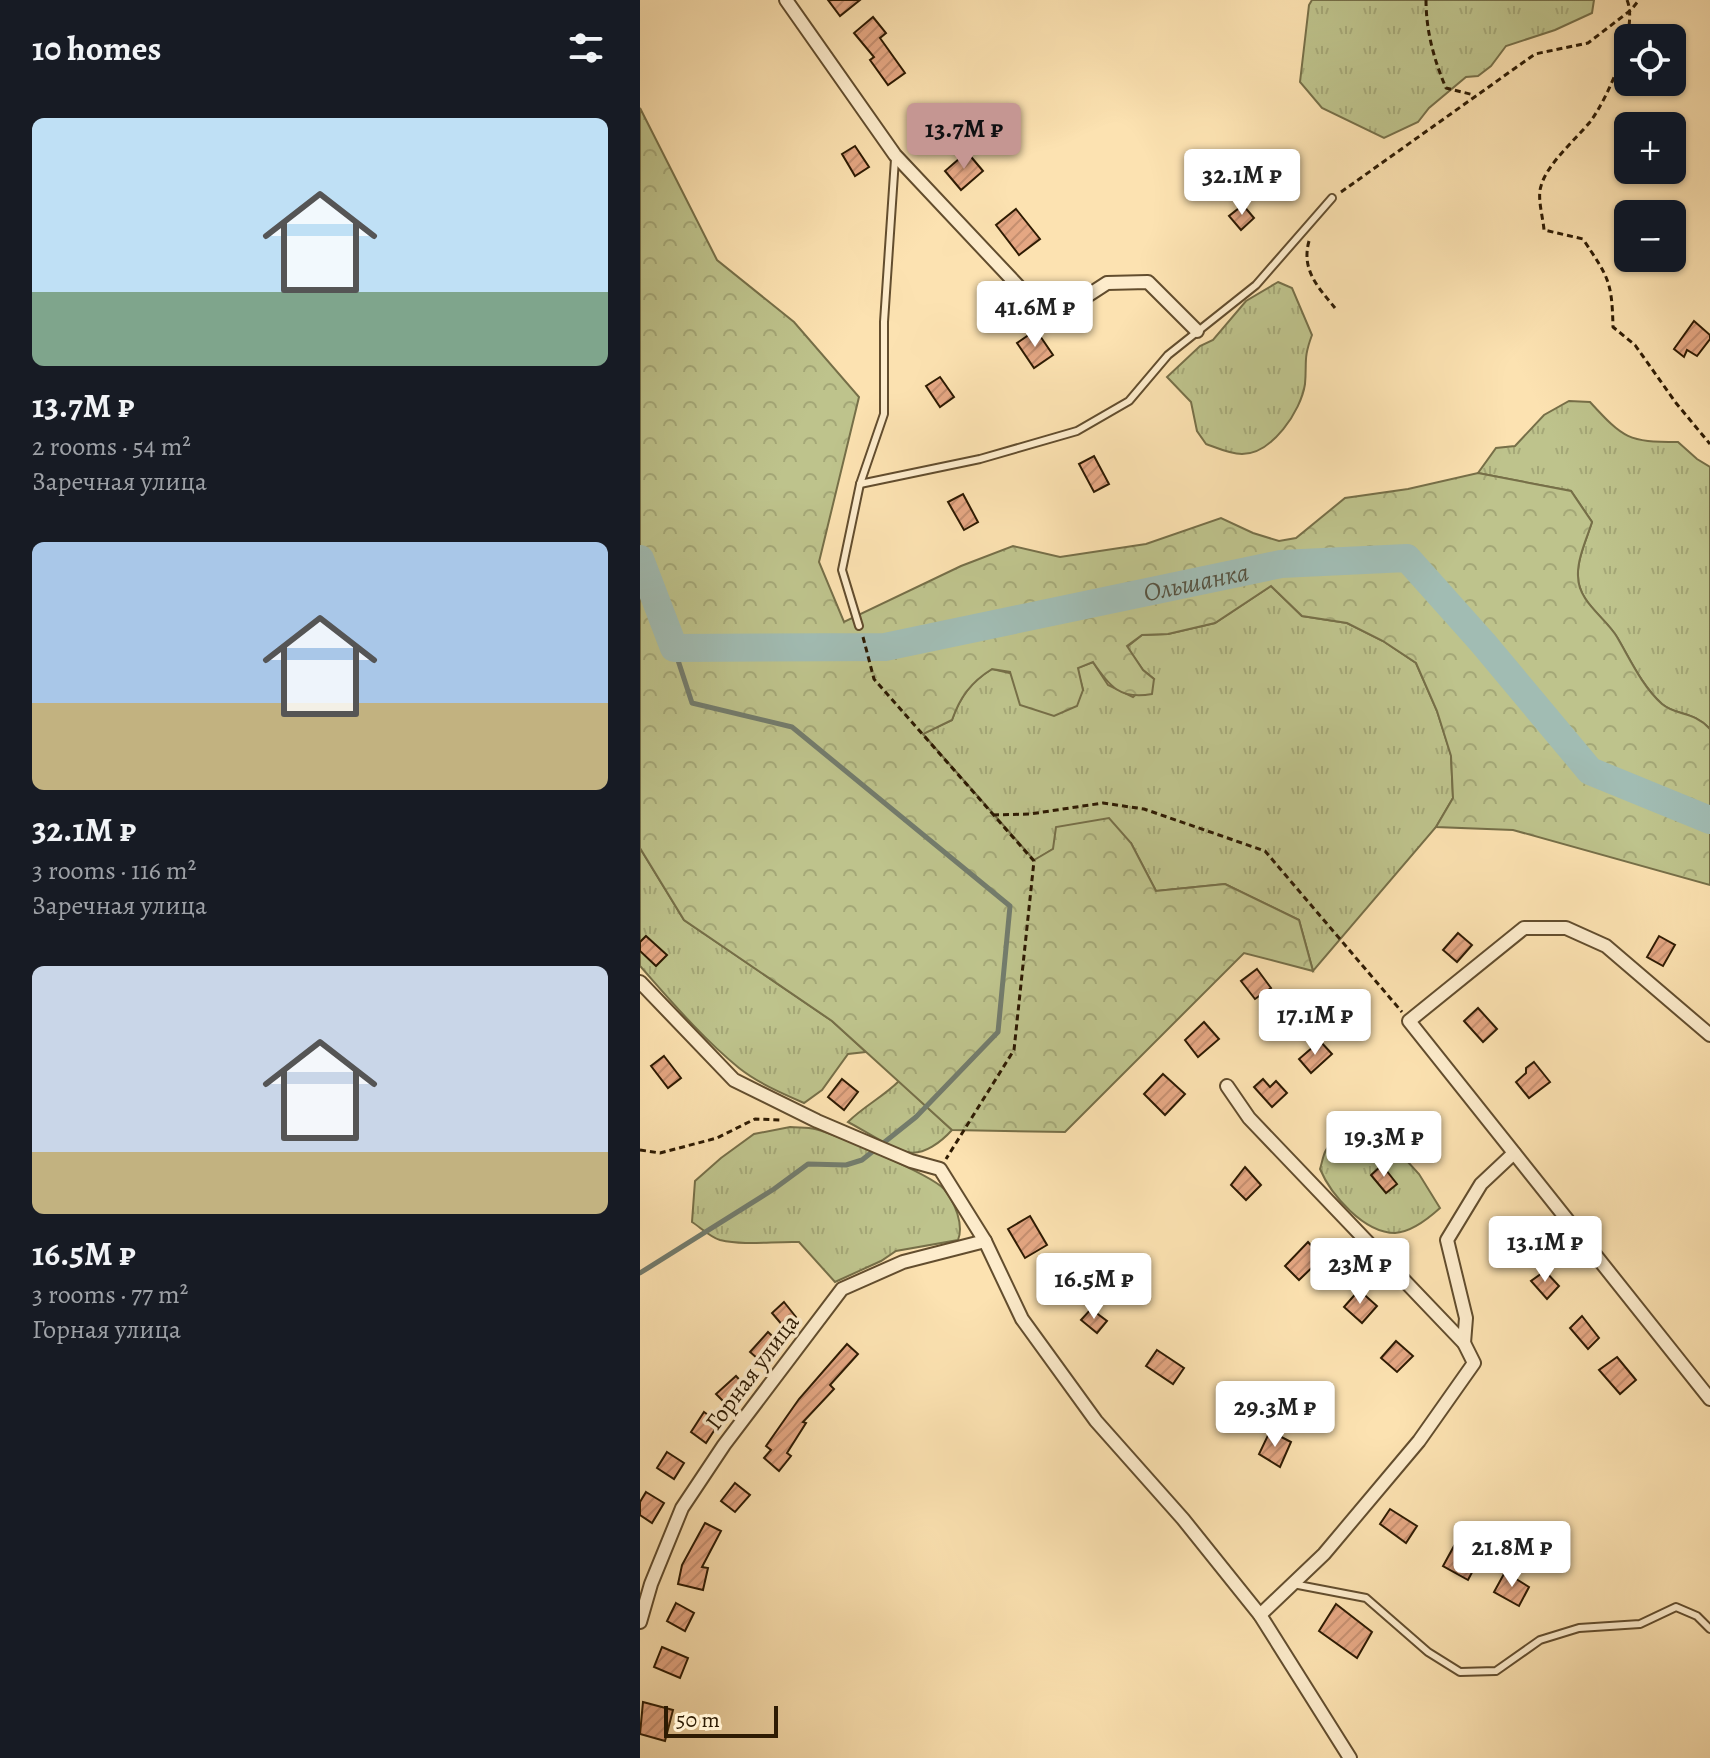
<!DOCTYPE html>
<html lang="en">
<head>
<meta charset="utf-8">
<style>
  :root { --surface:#171b24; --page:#242831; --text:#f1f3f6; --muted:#9ea1a6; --accent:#c59692 }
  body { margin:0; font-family:Alegreya,serif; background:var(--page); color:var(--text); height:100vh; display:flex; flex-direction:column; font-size:30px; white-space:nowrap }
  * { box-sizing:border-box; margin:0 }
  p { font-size:26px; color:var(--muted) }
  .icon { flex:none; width:44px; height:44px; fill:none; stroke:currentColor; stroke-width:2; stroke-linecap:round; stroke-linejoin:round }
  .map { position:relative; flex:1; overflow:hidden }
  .side { display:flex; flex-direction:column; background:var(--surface); width:640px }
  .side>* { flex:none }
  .fabs { position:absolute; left:974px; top:24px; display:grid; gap:16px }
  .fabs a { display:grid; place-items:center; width:72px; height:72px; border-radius:12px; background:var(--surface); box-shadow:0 2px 6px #0004; font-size:40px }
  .scale { position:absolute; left:24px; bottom:20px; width:114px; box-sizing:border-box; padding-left:8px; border:4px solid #2e1b03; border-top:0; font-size:22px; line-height:28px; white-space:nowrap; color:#2e1b03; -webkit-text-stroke:6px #fdeccc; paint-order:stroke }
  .price { position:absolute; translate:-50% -68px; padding:0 18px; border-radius:8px; background:#fff; color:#222; font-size:26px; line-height:52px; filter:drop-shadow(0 2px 4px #0008) }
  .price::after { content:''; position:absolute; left:50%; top:48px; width:24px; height:18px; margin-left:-12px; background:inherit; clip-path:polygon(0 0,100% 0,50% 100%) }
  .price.current { background:var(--accent); color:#111 }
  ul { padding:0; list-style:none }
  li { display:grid; align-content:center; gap:16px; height:424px; padding:0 32px }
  li span { display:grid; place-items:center; height:248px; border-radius:12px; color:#555 }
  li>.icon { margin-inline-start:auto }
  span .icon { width:144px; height:144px; fill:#fffc; stroke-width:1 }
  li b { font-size:34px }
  h2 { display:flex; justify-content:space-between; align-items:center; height:96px; padding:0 32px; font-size:34px }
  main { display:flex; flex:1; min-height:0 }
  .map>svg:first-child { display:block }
</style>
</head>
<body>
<main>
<section class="side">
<h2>10 homes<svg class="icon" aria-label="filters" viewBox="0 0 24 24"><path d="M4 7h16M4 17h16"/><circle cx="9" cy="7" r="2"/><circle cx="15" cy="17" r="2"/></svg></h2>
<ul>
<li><span style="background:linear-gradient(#bfe0f5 70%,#7fa58c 0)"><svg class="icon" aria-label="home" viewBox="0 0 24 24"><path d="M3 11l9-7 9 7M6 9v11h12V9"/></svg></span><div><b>13.7M ₽</b><p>2 rooms · 54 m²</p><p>Заречная улица</p></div></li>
<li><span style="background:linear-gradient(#a9c7e8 65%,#c2b280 0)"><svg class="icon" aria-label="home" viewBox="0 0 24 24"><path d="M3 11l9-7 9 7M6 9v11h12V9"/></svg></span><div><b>32.1M ₽</b><p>3 rooms · 116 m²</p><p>Заречная улица</p></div></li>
<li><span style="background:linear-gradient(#c9d6e8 75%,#c2b280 0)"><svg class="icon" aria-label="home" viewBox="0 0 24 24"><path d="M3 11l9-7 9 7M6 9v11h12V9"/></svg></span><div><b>16.5M ₽</b><p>3 rooms · 77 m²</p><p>Горная улица</p></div></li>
</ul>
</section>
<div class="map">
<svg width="1070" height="1758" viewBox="0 0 1070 1758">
  <defs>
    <pattern id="grass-tufts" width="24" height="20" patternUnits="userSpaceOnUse" patternTransform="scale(2)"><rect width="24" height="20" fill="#bec38c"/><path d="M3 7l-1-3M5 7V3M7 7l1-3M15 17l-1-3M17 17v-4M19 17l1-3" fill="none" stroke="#a4a777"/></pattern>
    <pattern id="forest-crowns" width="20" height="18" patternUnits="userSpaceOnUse" patternTransform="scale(2)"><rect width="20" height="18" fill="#bec38c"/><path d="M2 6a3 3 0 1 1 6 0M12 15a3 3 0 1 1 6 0" fill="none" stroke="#a4a777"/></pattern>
    <pattern id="building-hatch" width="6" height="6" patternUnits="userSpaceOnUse" patternTransform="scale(2)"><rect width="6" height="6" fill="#e5a783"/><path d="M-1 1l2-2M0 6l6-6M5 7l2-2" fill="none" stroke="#c58f70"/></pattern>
  </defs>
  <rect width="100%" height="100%" fill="#fce2b1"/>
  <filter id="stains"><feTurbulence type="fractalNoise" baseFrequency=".0025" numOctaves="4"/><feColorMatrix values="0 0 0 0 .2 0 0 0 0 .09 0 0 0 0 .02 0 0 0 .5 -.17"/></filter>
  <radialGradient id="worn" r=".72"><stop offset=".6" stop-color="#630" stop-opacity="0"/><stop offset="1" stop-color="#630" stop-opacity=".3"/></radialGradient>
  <g fill="url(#grass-tufts)" stroke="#766f48" stroke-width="2">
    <polygon points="672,0 954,0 952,13 915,30 866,46 851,66 838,76 826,77 789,108 778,122 744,138 682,108 660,82 669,5"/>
    <path d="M638 282 652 288 672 335C663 359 667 362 665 384 661 411 632 454 602 454 590 454 577 448 566 444L557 431 551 402 527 377 560 346 573 340 606 301Z"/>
    <path d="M929 401 950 402C984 439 988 442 1038 442L1057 459 1070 467V729C1054 711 1036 716 1022 704 1002 686 990 659 977 637 965 617 938 602 938 576 937 559 947 538 952 522L931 491 838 473 856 448 875 446 904 415Z"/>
    <path d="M631 586 662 616 707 623 743 641 776 663 797 711 811 755 813 798 796 827 673 971 659 920 585 884 516 891 491 843 413 849 394 861 282 734 312 720C320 697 331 682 352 669L443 690 437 668 453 662 468 685 493 697 514 679 503 670 487 647 502 635 528 634 575 623Z"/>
    <path d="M0 848 44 920 192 1021 226 1052 208 1054 182 1090 164 1103C141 1093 118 1083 99 1068 62 1038 31 1001 0 966Z"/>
    <path d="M259 1081 312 1130C302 1141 284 1156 267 1152 253 1150 222 1129 208 1122 224 1106 243 1097 259 1081Z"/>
    <path d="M753 1115 768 1118 783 1128 784 1138 766 1149 767 1161 779 1174 800 1208C789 1218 771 1232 755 1233 724 1233 691 1195 680 1169 682 1163 683 1155 686 1150 698 1130 732 1120 753 1115Z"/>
    <path d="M150 1127C158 1128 167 1127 175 1129 197 1135 290 1174 304 1189 315 1202 324 1225 318 1240L256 1251 241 1261 195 1282 159 1242C133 1241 106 1246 80 1240 70 1237 60 1227 52 1222L55 1181 81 1158 114 1134Z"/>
  </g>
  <path fill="url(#forest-crowns)" stroke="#766f48" stroke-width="2" d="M0 108 77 260 154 322 219 397 179 562 204 622 321 566 373 546 420 557 506 544 581 518 613 533 639 541 656 538 705 498 768 489 838 473 931 491 952 522C947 538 937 559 938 576 938 602 965 617 977 637 990 659 1002 686 1022 704 1036 716 1054 711 1070 729V885L873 830 796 827 813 798 811 756 797 711 776 663 743 641 707 623 662 616 631 586 575 623 528 634 502 635 487 646 503 670 514 679 512 694C480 700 469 686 453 662L438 668 443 690 437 706 414 716 380 705 370 672 352 669C331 682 320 697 312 720L283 734 394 860 413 849 416 827 469 818 491 843 516 891 585 884 659 920 673 971 604 953 425 1132 312 1130 192 1021 44 920 0 848Z"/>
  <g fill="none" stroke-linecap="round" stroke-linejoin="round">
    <polyline stroke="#737c6d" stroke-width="5" points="0,1273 134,1189 168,1164 206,1165 222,1160 276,1117 358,1032 370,906 152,727 52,703 34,648"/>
    <path stroke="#a1bcb3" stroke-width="28" id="s1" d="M0 559 34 648 245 647 641 564 767 558 843 643 950 771 1070 820"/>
  </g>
  <g fill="url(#building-hatch)" stroke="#2e1b03" stroke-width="2">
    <polygon points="188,0 220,0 200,16"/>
    <polygon points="233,17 246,33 240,38 265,73 248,85 230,60 234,57 214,33"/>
    <polygon points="215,146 229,167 215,176 202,154"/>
    <polygon points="327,152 343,171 321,190 305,171"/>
    <polygon points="603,205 614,218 601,230 589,216"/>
    <polygon points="376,209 400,239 379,255 356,225"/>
    <polygon points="1054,321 1070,335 1070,339 1057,356 1047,350 1044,357 1034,349"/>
    <polygon points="396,330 413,355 394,368 377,343"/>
    <polygon points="300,377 314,397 300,407 286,386"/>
    <polygon points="454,456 469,484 454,492 439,464"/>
    <polygon points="323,494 338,522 324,530 308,502"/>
    <polygon points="818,933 832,945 817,962 803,950"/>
    <polygon points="6,936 27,955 16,966 0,951 0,942"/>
    <polygon points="1019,936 1035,945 1023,966 1007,957"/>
    <polygon points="617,969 631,988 615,999 601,981"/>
    <polygon points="838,1008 857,1029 843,1042 824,1021"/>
    <polygon points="564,1022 579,1039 558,1057 545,1040"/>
    <polygon points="680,1041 692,1054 671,1073 659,1059"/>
    <polygon points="24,1056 41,1078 28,1088 11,1066"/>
    <polygon points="894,1062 910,1082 889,1098 876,1082 886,1073 886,1068"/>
    <polygon points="523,1074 545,1094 525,1115 504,1094"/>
    <polygon points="202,1079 218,1092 204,1110 188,1097"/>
    <polygon points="623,1079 630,1087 636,1081 647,1093 632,1107 614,1087"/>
    <polygon points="742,1165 757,1184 746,1193 731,1175"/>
    <polygon points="605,1167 621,1185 606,1200 591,1185"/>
    <polygon points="390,1216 407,1245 385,1258 368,1229"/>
    <polygon points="871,1225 887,1243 868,1260 852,1244"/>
    <polygon points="668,1242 682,1258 659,1280 645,1266"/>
    <polygon points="418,1264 438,1283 423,1298 404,1278"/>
    <polygon points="905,1271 919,1286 907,1299 891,1281"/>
    <polygon points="719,1290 737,1306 722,1323 704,1307"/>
    <polygon points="144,1302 156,1317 144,1327 132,1313"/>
    <polygon points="451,1309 467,1321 457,1333 441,1320"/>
    <polygon points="942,1316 959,1338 948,1349 930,1328"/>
    <polygon points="128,1332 142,1345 125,1365 110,1352"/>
    <polygon points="756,1341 773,1356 757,1372 741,1358"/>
    <polygon points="207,1344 218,1354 190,1385 194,1389 163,1422 166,1423 147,1453 151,1456 139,1471 124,1458 131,1450 126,1446 159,1399"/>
    <polygon points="517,1350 544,1368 533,1384 506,1366"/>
    <polygon points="977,1357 996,1380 980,1394 959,1370"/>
    <polygon points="96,1376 109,1390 90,1408 76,1394"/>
    <polygon points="64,1412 79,1423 66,1443 51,1432"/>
    <polygon points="630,1431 651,1442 640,1467 619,1454"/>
    <polygon points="27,1452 44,1463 34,1479 17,1468"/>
    <polygon points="95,1483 110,1495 95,1512 81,1501"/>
    <polygon points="6,1492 24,1503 12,1523 0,1515 0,1502"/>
    <polygon points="750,1509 777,1526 766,1543 740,1524"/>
    <polygon points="65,1523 81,1531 62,1567 68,1568 63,1590 38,1584 42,1565"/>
    <polygon points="814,1546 838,1561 828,1580 803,1566"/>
    <polygon points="865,1572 889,1587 879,1606 854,1592"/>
    <polygon points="36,1603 54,1613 45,1631 27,1621"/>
    <polygon points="696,1604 732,1632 717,1658 679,1631"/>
    <polygon points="22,1647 48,1658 40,1678 14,1667"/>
    <polygon points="3,1702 33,1710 25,1741 0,1734"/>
  </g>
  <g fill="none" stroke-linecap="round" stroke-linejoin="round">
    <g stroke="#624d2e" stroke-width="10">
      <g id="lane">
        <polyline points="220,484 340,459 437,431 489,401 528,355 616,285 692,198"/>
        <polyline points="219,626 202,570 220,484 244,414 244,322 255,159"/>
        <polyline points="653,1584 726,1598 788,1652 820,1672 856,1671 900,1640 939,1628 1000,1624 1036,1607 1057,1616 1070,1629"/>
      </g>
    </g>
    <g stroke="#624d2e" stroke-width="16">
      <g id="street">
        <polyline points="146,0 255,155 397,306 427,309 467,283 508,282 557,331"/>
        <polyline points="0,982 94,1080 177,1121 271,1161 300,1169 345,1241 382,1319 456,1421 543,1519 620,1615 710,1758"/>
        <polyline points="1070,1035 966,946 926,928 884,928 769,1021 1070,1399"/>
        <polyline points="587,1086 609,1118 824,1343 834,1363 779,1441 684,1554 620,1615"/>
        <polyline points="824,1343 826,1318 807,1240 841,1184 874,1153"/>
        <polyline points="0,1622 11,1584 42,1508 84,1445 202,1289 263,1262 345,1241"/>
      </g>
    </g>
    <g stroke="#2e1b03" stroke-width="3" stroke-dasharray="6 4" stroke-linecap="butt">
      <path d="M786 0C786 31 794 60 806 88L834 95"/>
      <path d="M987 0C999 28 968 98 950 122 935 140 907 164 901 186 897 198 903 217 904 230L943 239C968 277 972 280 973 327L995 345 1036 403 1070 444"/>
      <polyline points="701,192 895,54 948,43 991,10 999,0"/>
      <path d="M669 241C661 270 678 287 695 308"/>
      <polyline points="223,637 234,679 394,861 374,1050 306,1159"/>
      <polyline points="353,815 390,814 463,803 504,809 625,851 762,1012"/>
      <polyline points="0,1150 20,1153 77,1138 115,1119 141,1120"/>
    </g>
    <use href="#lane" stroke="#fdeccc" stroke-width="6"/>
    <use href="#street" stroke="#fdeccc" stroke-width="12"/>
  </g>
  <g text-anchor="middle" stroke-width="7" stroke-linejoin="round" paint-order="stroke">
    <g font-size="24" fill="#2e1b03" stroke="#fdeccc">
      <text transform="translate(112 1372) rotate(-53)" y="8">Горная улица</text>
    </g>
    <g font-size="26" font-style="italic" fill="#565341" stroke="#fdeccc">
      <text dy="9" stroke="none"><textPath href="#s1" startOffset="624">Ольшанка</textPath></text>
    </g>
  </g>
  <rect width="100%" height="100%" filter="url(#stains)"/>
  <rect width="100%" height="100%" fill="url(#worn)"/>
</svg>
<div class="fabs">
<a><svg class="icon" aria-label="locate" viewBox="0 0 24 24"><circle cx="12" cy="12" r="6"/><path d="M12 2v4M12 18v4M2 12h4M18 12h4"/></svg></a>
<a>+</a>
<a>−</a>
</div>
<div class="scale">50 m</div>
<b class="price current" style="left:324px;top:171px">13.7M ₽</b>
<b class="price" style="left:602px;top:217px">32.1M ₽</b>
<b class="price" style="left:395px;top:349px">41.6M ₽</b>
<b class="price" style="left:675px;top:1057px">17.1M ₽</b>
<b class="price" style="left:744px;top:1179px">19.3M ₽</b>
<b class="price" style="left:905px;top:1284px">13.1M ₽</b>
<b class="price" style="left:720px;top:1306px">23M ₽</b>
<b class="price" style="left:454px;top:1321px">16.5M ₽</b>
<b class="price" style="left:635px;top:1449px">29.3M ₽</b>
<b class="price" style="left:872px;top:1589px">21.8M ₽</b>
</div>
</main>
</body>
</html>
